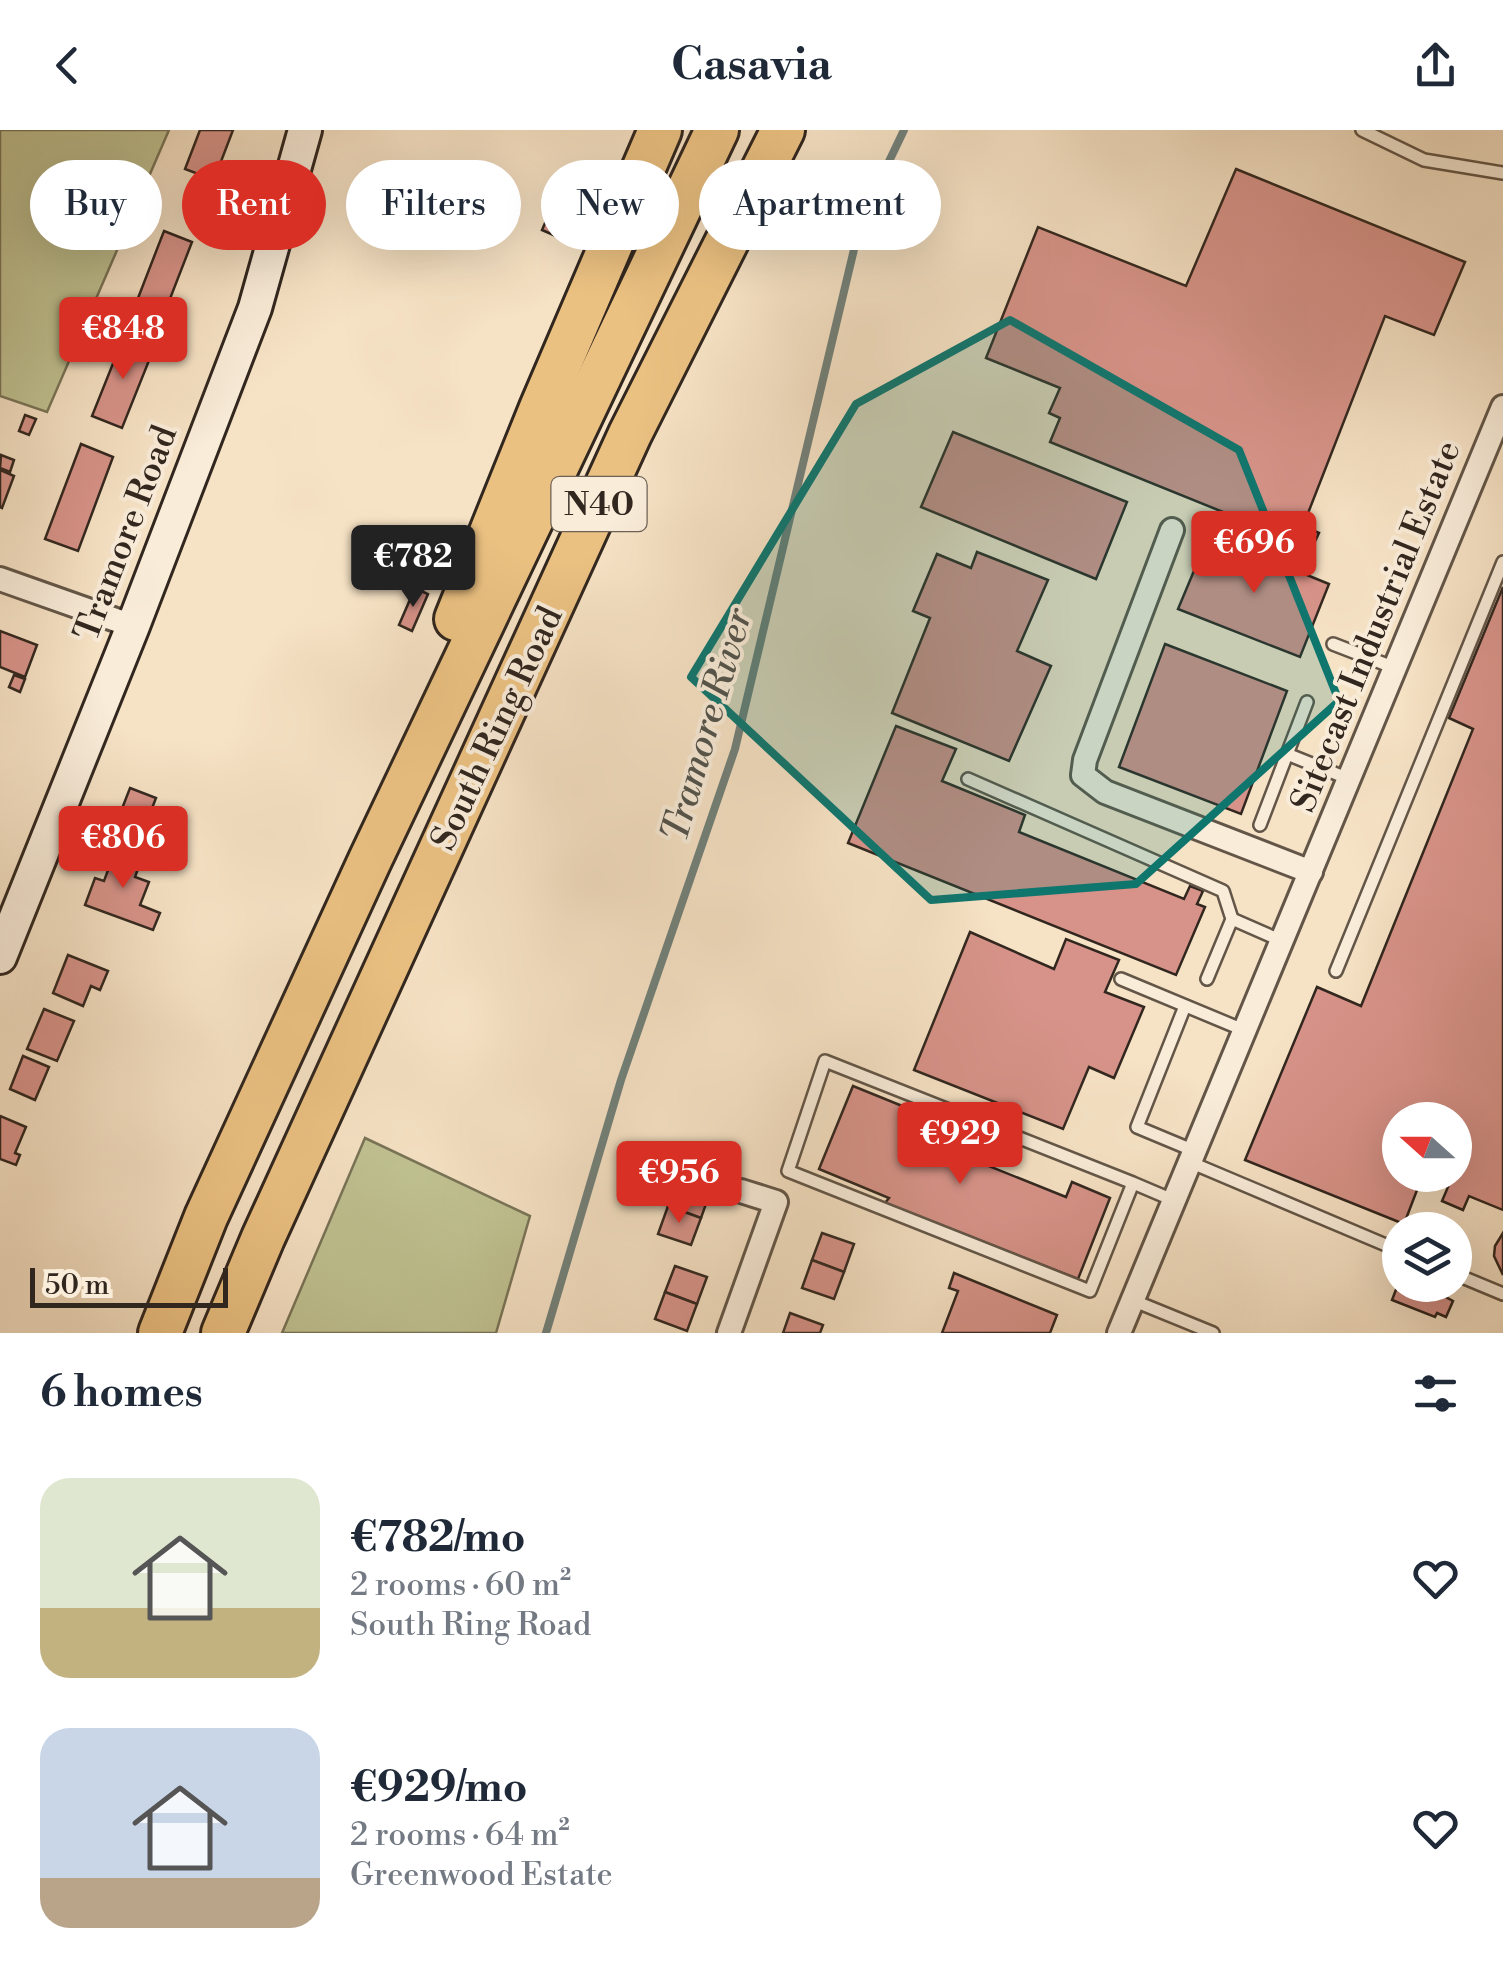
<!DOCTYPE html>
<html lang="en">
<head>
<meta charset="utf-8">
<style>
  :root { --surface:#fff; --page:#f2f2f3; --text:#1f2937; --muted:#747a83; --accent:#d93025 }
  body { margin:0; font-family:"Libre Bodoni",serif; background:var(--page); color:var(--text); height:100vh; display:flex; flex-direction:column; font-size:38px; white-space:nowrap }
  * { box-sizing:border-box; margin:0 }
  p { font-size:32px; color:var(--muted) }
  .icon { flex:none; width:55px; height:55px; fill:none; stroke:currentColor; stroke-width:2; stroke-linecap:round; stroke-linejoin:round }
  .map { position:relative; height:1203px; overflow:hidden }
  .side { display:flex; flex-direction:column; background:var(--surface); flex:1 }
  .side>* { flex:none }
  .guide { position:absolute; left:30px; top:30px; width:1000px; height:90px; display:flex; gap:20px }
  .needle { width:65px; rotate:291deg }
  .controls { position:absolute; left:1382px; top:972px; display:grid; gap:20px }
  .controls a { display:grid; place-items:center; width:90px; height:90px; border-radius:50%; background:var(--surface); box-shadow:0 10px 40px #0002; font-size:50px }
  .scale { position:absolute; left:30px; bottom:25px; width:198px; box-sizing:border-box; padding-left:10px; border:5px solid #32271f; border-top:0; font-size:28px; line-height:35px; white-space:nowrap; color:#32271f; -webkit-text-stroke:8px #f9ecd9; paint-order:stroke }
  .price { position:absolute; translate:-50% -85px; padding:0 22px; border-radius:10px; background:var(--accent); color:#fff; font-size:32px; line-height:65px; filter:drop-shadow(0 2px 5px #0008) }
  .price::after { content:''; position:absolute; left:50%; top:60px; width:30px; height:22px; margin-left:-15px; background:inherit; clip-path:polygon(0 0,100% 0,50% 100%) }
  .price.selected { background:#222; color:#fff }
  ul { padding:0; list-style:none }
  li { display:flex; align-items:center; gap:30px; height:250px; padding:0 40px }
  li span { display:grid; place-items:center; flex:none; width:280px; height:200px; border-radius:30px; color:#555 }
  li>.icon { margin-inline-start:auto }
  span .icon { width:120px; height:120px; fill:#fffc; stroke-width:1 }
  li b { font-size:42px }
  h2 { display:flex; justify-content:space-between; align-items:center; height:120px; padding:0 40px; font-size:42px }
  .chip { padding:0 35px; border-radius:45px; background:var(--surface); box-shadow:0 10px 40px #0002; font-size:35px; line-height:90px }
  .chip.selected { background:var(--accent); color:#fff }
  header { display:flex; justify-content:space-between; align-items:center; height:130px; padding:0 40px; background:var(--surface); font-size:45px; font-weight:700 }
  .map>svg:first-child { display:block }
</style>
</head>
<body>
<header><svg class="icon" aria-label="back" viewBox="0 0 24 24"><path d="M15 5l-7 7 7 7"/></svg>Casavia<svg class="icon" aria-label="share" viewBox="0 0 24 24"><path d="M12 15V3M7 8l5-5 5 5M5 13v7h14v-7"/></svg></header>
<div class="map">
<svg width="1503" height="1203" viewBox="0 0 1503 1203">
  <rect width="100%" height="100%" fill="#f6e2c5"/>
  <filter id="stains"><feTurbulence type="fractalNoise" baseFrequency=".002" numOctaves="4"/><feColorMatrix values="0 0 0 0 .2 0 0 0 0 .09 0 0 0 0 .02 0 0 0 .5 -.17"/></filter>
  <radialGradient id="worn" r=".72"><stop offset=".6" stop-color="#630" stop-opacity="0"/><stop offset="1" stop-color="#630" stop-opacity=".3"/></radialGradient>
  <g fill="#c0c292" stroke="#797458" stroke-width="2.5">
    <polygon points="0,0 169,0 47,282 0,266"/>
    <polygon points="365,1008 530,1086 496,1203 282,1203"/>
  </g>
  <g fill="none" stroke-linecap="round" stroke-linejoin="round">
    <polyline stroke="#72817a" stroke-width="8" points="546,1203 621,950 735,619 861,90 904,0"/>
  </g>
  <g fill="#d79389" stroke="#32271f" stroke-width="2.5" fill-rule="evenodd">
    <polygon points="200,0 233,0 214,50 185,39"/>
    <polygon points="1236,39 1465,132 1434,205 1385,186 1303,396 1319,403 1312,418 1050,312 1060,288 1049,283 1060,258 986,228 1038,97 1186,156"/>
    <polygon points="548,86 578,98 572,113 542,100"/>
    <polygon points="164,101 192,112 161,192 133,181"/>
    <polygon points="124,206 154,218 122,298 92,286"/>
    <polygon points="25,285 36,289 29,305 19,301"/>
    <polygon points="953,302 1127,372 1096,449 921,377"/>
    <polygon points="81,314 113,327 78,421 45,409"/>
    <polygon points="1,325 14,330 10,342 0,338"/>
    <polygon points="0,340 14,346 2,378 0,377"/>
    <polygon points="1209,405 1329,454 1300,527 1178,479"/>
    <polygon points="977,422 1048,450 1017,521 1051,536 1009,631 892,583 930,488 913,481 937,424 971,438"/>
    <path d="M1503 457V1080L1469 1066 1463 1080 1442 1071 1448 1057 1422 1047 1404 1094 1245 1030 1317 857 1361 876 1473 599 1449 588ZM1400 990H1455V1045H1400Z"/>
    <polygon points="415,458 428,464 412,501 399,495"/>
    <polygon points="0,501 37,515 25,547 0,537"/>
    <polygon points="1165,514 1287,561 1241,684 1119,637"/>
    <polygon points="14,545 25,549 20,562 9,557"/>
    <polygon points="896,596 956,619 942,651 1025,685 1019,702 1184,769 1190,756 1203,761 1197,774 1205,777 1176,845 848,713"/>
    <polygon points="130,658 156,668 142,704 116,694"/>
    <polygon points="117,716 143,725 135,747 149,752 140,775 160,783 153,800 85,775 95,748 104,751"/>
    <polygon points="970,802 1054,839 1066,809 1119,830 1105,862 1144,877 1114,948 1089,937 1063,999 914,940"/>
    <polygon points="68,825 108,841 100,860 91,856 83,876 53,863"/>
    <polygon points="44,879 74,891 57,931 27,919"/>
    <polygon points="23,926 49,937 35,970 10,959"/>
    <polygon points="853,956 922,984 914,1006 1066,1067 1072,1052 1110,1068 1078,1149 885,1073 889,1068 819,1039"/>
    <polygon points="0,986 26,997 15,1023 20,1025 16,1035 0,1029"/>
    <polygon points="678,1048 711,1060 701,1088 668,1076"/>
    <polygon points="668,1076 701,1088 691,1115 658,1104"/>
    <polygon points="822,1103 854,1114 844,1142 812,1130"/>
    <polygon points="1503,1103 1503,1145 1494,1126 1495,1116"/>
    <polygon points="812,1130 844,1142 834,1169 802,1158"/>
    <polygon points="675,1136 707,1147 697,1174 665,1162"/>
    <polygon points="954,1143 1057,1185 1050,1203 942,1203 958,1161 949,1158"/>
    <polygon points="1400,1149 1400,1155 1431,1155 1445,1161 1444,1166 1453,1171 1446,1187 1437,1183 1435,1187 1392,1170"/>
    <polygon points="665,1162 697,1174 687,1201 655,1189"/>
    <polygon points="790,1183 823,1195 820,1203 783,1203"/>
  </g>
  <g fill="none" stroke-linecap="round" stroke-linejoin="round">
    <g stroke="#635648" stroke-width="16">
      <g id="lane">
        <polyline points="1362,0 1424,30 1503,43"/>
        <polyline points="1333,514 1395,538"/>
        <polyline points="1287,624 1349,649"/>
        <polyline points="968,649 1223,761 1232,789 1207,849"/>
        <polyline points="1260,695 1307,572"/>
        <polyline points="1232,789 1282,811"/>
        <polyline points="1336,841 1503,432"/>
        <polyline points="1121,849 1246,901"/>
        <polyline points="1185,876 1137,997 1197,1022"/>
        <polyline points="1192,1033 1400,1121"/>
        <polyline points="1133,1053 1090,1161 788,1041 825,931 1133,1053 1173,1070"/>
        <polyline points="1455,1144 1503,1164"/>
        <polyline points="1132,1170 1213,1203"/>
      </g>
    </g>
    <g stroke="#635648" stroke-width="28">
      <g id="street">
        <polyline points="1172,400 1085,630 1083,645 1105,662 1311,742"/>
        <polyline points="0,449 133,496"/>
        <polyline points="729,1203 776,1072 741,1061"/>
        <polyline points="1119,1203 1503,277"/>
      </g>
    </g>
    <g stroke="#32271f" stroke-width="38">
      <polyline id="secondary" points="0,827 133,496 255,178 305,0"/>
    </g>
    <g stroke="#32271f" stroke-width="48">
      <g id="highway">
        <polyline points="456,489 541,278 660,0"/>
        <polyline points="160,1203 206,1087 370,730 717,0"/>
        <polyline points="223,1203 263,1108 630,304 783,0"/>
      </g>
    </g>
    <use href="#lane" stroke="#f9ecd9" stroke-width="11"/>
    <use href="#street" stroke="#f9ecd9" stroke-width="22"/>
    <use href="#secondary" stroke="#f9ecd9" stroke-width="32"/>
    <use href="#highway" stroke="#ebc182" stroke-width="42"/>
  </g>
  <path fill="#0f766e" fill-opacity="0.2" stroke="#0f766e" stroke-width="8" stroke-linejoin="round" d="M1010 190 1239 320 1339 571 1136 754 931 770 691 547 856 274Z"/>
  <g text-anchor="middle" stroke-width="8" stroke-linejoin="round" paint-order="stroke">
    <rect fill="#f9ecd9" stroke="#6e6257" stroke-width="2.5" x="551.5" y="347" width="95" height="54" rx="8"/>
    <g font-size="32" font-weight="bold" fill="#32271f">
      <text x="599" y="385">N40</text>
    </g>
    <g font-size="35" fill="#32271f" stroke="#f9ecd9">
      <text transform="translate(125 403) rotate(-69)" y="12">Tramore Road</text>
      <text transform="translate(1375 496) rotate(-68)" y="12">Sitecast Industrial Estate</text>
      <text transform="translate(496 598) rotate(-65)" y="12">South Ring Road</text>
    </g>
    <g font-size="38" font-style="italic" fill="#52544d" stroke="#f9ecd9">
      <text transform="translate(706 595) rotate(-74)" y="13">Tramore River</text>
    </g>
  </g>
  <rect width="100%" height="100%" filter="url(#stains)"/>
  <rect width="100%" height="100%" fill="url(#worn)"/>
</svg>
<div class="controls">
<a><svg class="needle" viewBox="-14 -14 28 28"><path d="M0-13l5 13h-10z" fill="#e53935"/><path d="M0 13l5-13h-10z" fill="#747a83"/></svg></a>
<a><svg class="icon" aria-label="layers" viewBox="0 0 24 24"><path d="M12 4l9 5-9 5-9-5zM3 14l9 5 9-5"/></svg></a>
</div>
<div class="scale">50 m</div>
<b class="price" style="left:123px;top:252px">€848</b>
<b class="price" style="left:1254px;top:466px">€696</b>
<b class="price selected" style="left:413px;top:480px">€782</b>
<b class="price" style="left:123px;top:761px">€806</b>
<b class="price" style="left:960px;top:1057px">€929</b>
<b class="price" style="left:679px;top:1096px">€956</b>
<div class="guide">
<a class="chip">Buy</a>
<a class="chip selected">Rent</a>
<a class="chip">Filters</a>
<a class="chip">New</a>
<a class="chip">Apartment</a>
</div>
</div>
<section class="side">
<h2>6 homes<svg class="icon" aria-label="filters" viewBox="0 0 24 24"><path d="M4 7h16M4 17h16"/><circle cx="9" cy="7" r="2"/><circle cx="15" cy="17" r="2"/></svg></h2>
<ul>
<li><span style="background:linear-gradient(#dfe7d0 65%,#c2b280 0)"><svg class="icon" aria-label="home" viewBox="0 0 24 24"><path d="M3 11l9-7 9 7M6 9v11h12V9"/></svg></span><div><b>€782/mo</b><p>2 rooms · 60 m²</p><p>South Ring Road</p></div><svg class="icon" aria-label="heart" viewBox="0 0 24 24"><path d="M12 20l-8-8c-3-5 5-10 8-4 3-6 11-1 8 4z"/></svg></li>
<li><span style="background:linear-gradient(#c9d6e8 75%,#b9a48a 0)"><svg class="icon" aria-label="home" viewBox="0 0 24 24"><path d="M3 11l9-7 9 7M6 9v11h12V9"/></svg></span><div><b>€929/mo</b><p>2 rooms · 64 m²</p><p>Greenwood Estate</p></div><svg class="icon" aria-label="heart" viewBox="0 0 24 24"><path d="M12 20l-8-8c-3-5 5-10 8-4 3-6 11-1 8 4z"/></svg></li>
</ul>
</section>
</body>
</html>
